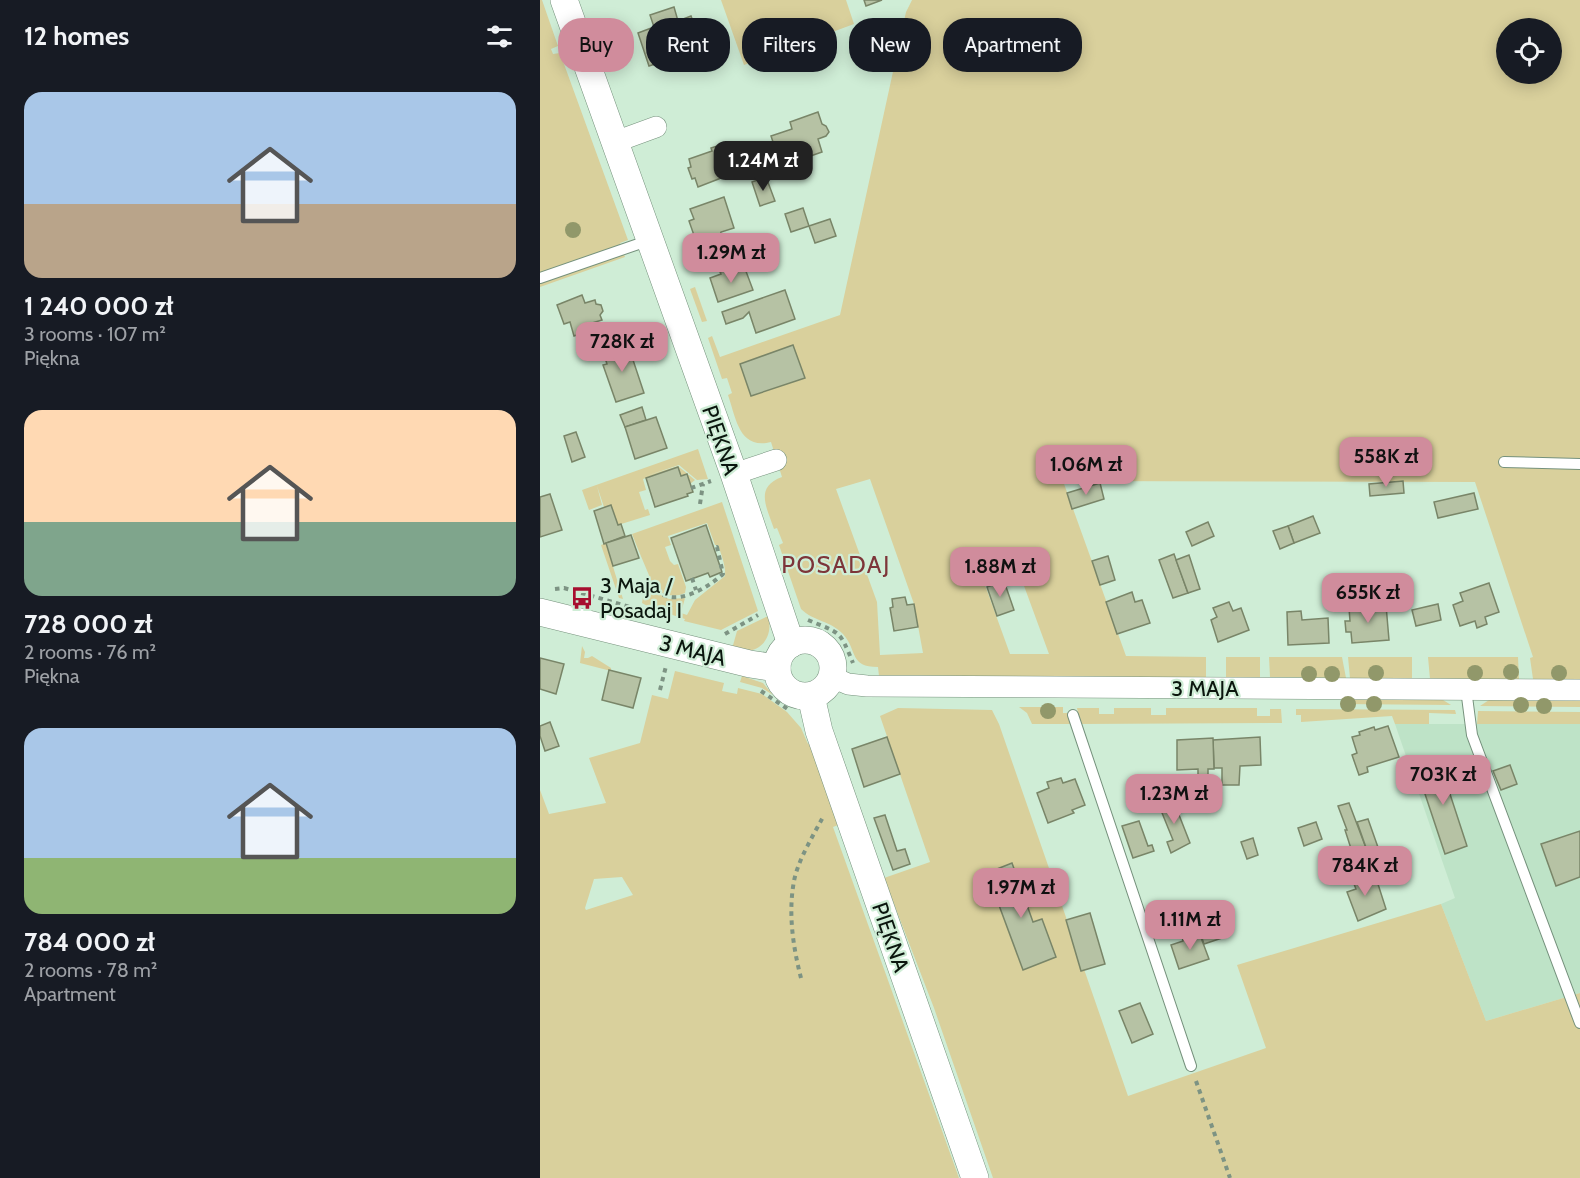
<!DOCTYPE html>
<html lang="en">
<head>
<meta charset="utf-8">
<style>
  :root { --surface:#171b24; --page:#20242c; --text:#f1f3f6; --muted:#9ea1a6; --accent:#d08c9c }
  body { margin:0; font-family:Cabin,sans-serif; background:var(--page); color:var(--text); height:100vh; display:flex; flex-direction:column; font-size:22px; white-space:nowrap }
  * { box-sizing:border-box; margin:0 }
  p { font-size:20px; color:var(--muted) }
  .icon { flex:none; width:33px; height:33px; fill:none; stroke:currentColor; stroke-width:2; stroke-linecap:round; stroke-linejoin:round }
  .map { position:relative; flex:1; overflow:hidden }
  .panel { display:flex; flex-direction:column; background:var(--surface); width:540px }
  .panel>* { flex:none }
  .banner { position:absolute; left:18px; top:18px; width:570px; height:54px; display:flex; gap:12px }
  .controls { position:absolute; left:956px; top:18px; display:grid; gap:12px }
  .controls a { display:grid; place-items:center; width:66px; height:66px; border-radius:50%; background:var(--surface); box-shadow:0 3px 15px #0003; font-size:30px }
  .price { position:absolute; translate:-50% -51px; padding:0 14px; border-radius:12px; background:var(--accent); color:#111; font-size:20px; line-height:39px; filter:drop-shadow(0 2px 3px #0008) }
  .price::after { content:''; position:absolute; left:50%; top:36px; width:18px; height:14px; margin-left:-9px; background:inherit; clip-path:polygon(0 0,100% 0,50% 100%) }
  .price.current { background:#222; color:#fff }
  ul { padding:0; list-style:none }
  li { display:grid; align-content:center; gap:12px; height:318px; padding:0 24px }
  li span { display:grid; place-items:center; height:186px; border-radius:18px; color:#555 }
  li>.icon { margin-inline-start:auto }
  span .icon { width:108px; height:108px; fill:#fffc; stroke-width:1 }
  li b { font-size:26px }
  h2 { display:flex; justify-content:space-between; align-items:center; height:72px; padding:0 24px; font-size:26px }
  .tag { padding:0 21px; border-radius:24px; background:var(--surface); box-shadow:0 3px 15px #0003; font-size:21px; line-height:54px }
  .tag.current { background:var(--accent); color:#111 }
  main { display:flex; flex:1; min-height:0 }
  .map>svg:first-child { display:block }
</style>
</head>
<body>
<main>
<section class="panel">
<h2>12 homes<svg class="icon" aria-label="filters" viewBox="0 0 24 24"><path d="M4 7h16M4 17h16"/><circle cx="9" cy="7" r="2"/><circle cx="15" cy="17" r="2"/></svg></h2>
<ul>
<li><span style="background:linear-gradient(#a9c7e8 60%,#b9a48a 0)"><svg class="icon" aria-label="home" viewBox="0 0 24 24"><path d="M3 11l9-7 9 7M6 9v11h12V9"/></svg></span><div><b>1 240 000 zł</b><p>3 rooms · 107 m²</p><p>Piękna</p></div></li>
<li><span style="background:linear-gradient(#ffd9b3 60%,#7fa58c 0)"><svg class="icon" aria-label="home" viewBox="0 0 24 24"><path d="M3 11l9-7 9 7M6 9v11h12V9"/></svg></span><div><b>728 000 zł</b><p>2 rooms · 76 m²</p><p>Piękna</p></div></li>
<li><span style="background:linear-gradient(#a9c7e8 70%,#8fb573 0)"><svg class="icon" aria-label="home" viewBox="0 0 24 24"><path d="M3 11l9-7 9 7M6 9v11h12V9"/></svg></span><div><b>784 000 zł</b><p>2 rooms · 78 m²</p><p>Apartment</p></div></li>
</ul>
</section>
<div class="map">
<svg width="1040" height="1178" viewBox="0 0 1040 1178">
  <rect width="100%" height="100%" fill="#cfedd6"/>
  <polygon fill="#bee3c7" points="855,724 1040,724 1040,993 946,1021 901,904 915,898"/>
  <g fill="#d9d09c" fill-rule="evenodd">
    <polygon points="0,0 2,0 18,46 11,49 13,54 20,53 88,240 80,243 85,257 0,287"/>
    <polygon points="181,0 306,0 314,24 204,65"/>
    <path d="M372 0H1040V680L993 679 990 658 993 657 935 482 523 481 586 656 666 657V678L339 676 338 667C309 667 318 651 303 634 291 621 273 621 261 609L239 545 243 543 237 528 234 529C227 508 214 487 242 477L231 442C199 450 196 418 188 395L192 393 187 378 182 379 168 338 172 336 180 357 300 315 366 12ZM966 28H1011V74H966ZM330 479 374 604 383 653 340 655 337 602 296 489ZM476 564 509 654H470L441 574Z"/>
    <polygon points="155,287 167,321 162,322 150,289"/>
    <polygon points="158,449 168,479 157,480 139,465 103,477 138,466 155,480 150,484 141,476 138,468 103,479 106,490 99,492 105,510 108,509 110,515 78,525 64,507 57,486 62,505 49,510 42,490"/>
    <path d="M182 502 218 611 181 630 144 621 145 619 111 608 102 603 103 597 110 590 129 599 145 598 141 613 147 615 155 600 185 576C186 566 181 554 178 545H175L167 523 128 536 131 545 125 547 130 561 134 565 138 564 146 587 145 593C134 598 123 595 114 588 107 569 99 553 92 534Z"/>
    <polygon points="91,534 66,544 83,599 79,598 61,545"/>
    <path d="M228 616C233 632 225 650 207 651 202 651 197 650 192 649L197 631Z"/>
    <polygon points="42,646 45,652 44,658 48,658 52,656 71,668 71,671 40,663"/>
    <rect x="686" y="657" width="34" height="21"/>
    <polygon points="729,657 802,657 806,678 730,677"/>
    <polygon points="808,657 872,657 872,679 810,678"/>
    <polygon points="888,657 978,657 979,680 890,679"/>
    <path d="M135 671 184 683 182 691 197 694 198 688 222 694 247 712 261 728 268 744 273 742 301 824 293 827 419 1178H0V790L9 814 66 803 49 758 100 743 112 695 128 699ZM82 877 93 895 46 910 45 908 54 879Z"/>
    <polygon points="202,676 223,683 233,695 222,688 200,682"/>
    <polygon points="804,699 903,700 911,705 800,704"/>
    <polygon points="949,700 1040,701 1040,707 940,706"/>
    <polygon points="479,707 523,707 523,713 528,713 532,724 492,724 487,713"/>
    <polygon points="358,708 452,710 459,724 588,1096 726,1048 697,965 901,904 946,1021 1040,993 1040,1178 453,1178 394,1008 344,878 390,862 340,716"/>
    <polygon points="537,708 559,708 559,714 574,714 574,708 611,708 611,715 626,715 626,708 717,708 717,716 730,716 730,709 741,709 742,723 540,724"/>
    <polygon points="756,709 915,710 916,714 889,713 889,724 855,724 852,716 761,722 761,715 756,715"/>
    <polygon points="938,711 1040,712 1040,724 937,724"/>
  </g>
  <g fill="#b6c2a4" stroke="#798568" stroke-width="1.5">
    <polygon points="324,0 342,0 326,6"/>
    <polygon points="134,7 138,21 151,16 159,38 123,51 124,55 119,57 121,62 109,66 98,33 114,27 110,15"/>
    <polygon points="278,112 282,124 286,126 289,132 286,136 278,139 282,152 262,159 260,152 239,160 231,136 252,129 250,122"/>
    <polygon points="184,144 194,173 158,187 155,178 152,179 148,168 151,167 149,159 172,151 171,148"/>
    <polygon points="226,177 235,201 220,206 212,182"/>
    <polygon points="184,197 194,228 181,232 179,238 175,239 169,237 156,241 149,221 154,219 150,209"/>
    <polygon points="263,208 269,226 251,232 245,214"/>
    <polygon points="290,219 296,236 275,243 269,226"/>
    <polygon points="204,266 213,290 178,302 170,278 181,274 180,272"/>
    <polygon points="245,290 255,319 216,333 209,312 203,318 186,324 182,312"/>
    <polygon points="42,295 45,303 55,300 56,304 61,305 63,311 60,315 62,320 52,323 54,329 34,336 30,322 24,324 17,305"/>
    <polygon points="90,343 95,356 92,357 104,393 76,402 63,365 67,364 63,352"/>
    <polygon points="253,345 265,378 211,396 200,364"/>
    <polygon points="102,407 106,420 85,427 80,415"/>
    <polygon points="116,417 127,448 95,459 85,427"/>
    <polygon points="36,432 45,457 32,462 24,436"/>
    <polygon points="138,467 141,476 147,474 153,492 147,494 148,496 115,507 106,478"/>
    <polygon points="863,481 864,493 830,496 829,484"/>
    <polygon points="560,483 564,499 532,509 527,493"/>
    <polygon points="934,493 938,509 898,518 894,502"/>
    <polygon points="10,494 22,530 0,537 0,497"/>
    <polygon points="71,505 78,525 81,524 85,536 64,544 54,511"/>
    <polygon points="773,516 780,533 754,543 748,526"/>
    <polygon points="668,522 674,536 652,546 646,532"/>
    <polygon points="166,525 182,572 170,577 168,573 146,581 131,538"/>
    <polygon points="748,526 754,543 740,549 733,531"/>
    <polygon points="91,535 99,558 73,566 66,543"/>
    <polygon points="634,554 648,593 633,598 619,560"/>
    <polygon points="649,555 660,589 648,593 636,560"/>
    <polygon points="568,556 575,580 560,585 552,561"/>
    <polygon points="464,581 474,610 457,616 447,587"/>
    <polygon points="949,583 959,612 945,617 947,624 937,628 935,621 920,626 913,605 923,601 920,593"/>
    <polygon points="592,592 595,602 602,600 610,623 577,634 566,602"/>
    <polygon points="365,597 367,605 374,604 378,627 354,631 350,608 353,607 352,599"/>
    <polygon points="689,602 693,611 701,608 709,630 678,642 671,620 677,617 673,608"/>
    <polygon points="898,604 901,620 876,626 872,610"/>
    <polygon points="846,605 849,640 812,643 811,632 806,632 805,621 810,621 809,608"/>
    <polygon points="761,611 762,620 788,618 789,643 748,645 747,612"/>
    <polygon points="0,658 24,664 16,694 0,689"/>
    <polygon points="69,670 101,678 93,708 62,700"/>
    <polygon points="10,722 19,746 5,751 0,736 0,726"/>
    <polygon points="848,726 859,757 827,767 828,772 819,775 812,755 817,753 812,737 820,735 819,732 834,727 835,730"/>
    <polygon points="347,737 360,774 324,787 312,749"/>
    <polygon points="720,737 721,765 700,766 699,785 682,785 682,768 674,768 673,740"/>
    <polygon points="673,738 674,769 668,769 668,780 658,781 658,769 637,770 637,740"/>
    <polygon points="910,762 917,785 908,788 927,846 905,854 878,773"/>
    <polygon points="970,765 977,784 961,790 953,771"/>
    <polygon points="521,778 523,783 535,779 545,805 532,810 534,813 508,823 497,793 509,788 507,782"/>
    <polygon points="632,797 650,843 631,853 627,842 633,840 618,803"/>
    <polygon points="809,803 829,856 815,861 805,830 807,830 798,806"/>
    <polygon points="345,815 357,851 365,849 370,864 353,870 334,818"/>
    <polygon points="828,819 840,853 829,856 817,822"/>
    <polygon points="599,821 608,846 612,845 614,851 593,858 582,826"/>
    <polygon points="776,822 782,839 764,846 758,828"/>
    <polygon points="1040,831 1040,877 1016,886 1001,844"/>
    <polygon points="713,838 718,855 707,859 701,842"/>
    <polygon points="472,863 493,922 502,919 516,957 483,970 447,873"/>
    <polygon points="822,869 828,884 837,881 846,909 818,921 807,892 816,889 810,874"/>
    <polygon points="671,907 682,938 664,944 653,912"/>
    <polygon points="550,913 565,964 541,971 526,920"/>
    <polygon points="649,934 651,938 660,935 669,959 639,969 631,945 643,941 642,936"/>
    <polygon points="600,1003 613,1034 592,1043 579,1011"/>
  </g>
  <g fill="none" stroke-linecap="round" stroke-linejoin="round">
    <g stroke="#75917c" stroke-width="12">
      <g id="service">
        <polyline points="0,278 110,240"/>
        <polyline points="964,462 1040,464"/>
        <polyline points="926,689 932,735 1040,1023"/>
        <polyline points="533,715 651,1066"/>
      </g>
    </g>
    <g stroke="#75917c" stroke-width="22">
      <g id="minor">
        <polyline points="75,142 116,127"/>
        <polyline points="194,474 236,460"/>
        <polyline points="292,677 308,684 327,686 1040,690"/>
      </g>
    </g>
    <g stroke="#75917c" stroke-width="28">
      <g id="tertiary">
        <polyline points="24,0 194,474 251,644"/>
        <polyline points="0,612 210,664 237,668"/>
        <circle cx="265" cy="668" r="28"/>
        <polyline points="271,696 279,731 435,1178"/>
      </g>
    </g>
    <g stroke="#7d9383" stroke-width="4" stroke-dasharray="4.5 4.5" stroke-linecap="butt">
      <polyline points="151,488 171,481"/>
      <polyline points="160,504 163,484"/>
      <polyline points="152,578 156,590"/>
      <polyline points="15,589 24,588 97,609"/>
      <path d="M89 589C108 583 109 590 126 596 144 602 170 586 183 574L177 547 174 548"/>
      <path d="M268 620C301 634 299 629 313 663"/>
      <polyline points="185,634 218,615"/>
      <polyline points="120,690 126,666"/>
      <polyline points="221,691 249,710"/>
      <path d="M261 978C253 947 248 913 254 881 258 860 273 836 283 817"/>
      <polyline points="656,1081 690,1178"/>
    </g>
    <use href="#service" stroke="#fff" stroke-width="10"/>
    <use href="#minor" stroke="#fff" stroke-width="21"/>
    <use href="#tertiary" stroke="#fff" stroke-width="27"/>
  </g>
  <g fill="#91986a">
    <circle cx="33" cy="230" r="8"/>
    <circle cx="971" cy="672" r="8"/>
    <circle cx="836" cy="673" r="8"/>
    <circle cx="935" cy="673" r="8"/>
    <circle cx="1019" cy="673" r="8"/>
    <circle cx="769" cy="674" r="8"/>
    <circle cx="792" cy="674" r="8"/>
    <circle cx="808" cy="704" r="8"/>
    <circle cx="834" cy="704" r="8"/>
    <circle cx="981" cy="705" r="8"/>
    <circle cx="1004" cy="706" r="8"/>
    <circle cx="508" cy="711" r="8"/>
  </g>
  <defs>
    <g id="bus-bare" transform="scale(1.8)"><path d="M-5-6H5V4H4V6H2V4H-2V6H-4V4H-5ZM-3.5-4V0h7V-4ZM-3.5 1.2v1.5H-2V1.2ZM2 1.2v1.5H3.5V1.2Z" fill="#a70e2f" stroke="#cfedd6" stroke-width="2.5" paint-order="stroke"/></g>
  </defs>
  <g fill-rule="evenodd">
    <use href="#bus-bare" x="42" y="598"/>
  </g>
  <g text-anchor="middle" stroke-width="4.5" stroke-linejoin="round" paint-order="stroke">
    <g font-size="22" fill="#0b160e" stroke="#cfedd6">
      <text transform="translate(181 440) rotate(71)" y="8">PIĘKNA</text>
      <text transform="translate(153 650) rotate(14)" y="8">3 MAJA</text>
      <text x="665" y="696">3 MAJA</text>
      <text transform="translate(351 937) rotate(71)" y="8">PIĘKNA</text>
    </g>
    <g font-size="22" fill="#0b160e" stroke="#cfedd6" text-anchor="start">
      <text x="60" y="593">3 Maja /<tspan x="60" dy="25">Posadaj I</tspan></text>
    </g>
    <g font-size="24" letter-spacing="1.5" fill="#7d3539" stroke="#cfedd6">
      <text x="296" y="573">POSADAJ</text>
    </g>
  </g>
</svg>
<div class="controls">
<a><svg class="icon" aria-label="locate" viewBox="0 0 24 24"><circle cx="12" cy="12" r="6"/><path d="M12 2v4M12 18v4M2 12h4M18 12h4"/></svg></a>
</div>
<b class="price current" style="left:223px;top:192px">1.24M zł</b>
<b class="price" style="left:191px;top:284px">1.29M zł</b>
<b class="price" style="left:82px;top:373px">728K zł</b>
<b class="price" style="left:846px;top:488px">558K zł</b>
<b class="price" style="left:546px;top:496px">1.06M zł</b>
<b class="price" style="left:460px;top:598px">1.88M zł</b>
<b class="price" style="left:828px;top:624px">655K zł</b>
<b class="price" style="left:903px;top:806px">703K zł</b>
<b class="price" style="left:634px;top:825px">1.23M zł</b>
<b class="price" style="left:825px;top:897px">784K zł</b>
<b class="price" style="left:481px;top:919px">1.97M zł</b>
<b class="price" style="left:650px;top:951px">1.11M zł</b>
<div class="banner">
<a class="tag current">Buy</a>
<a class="tag">Rent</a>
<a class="tag">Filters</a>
<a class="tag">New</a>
<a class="tag">Apartment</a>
</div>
</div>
</main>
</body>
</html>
